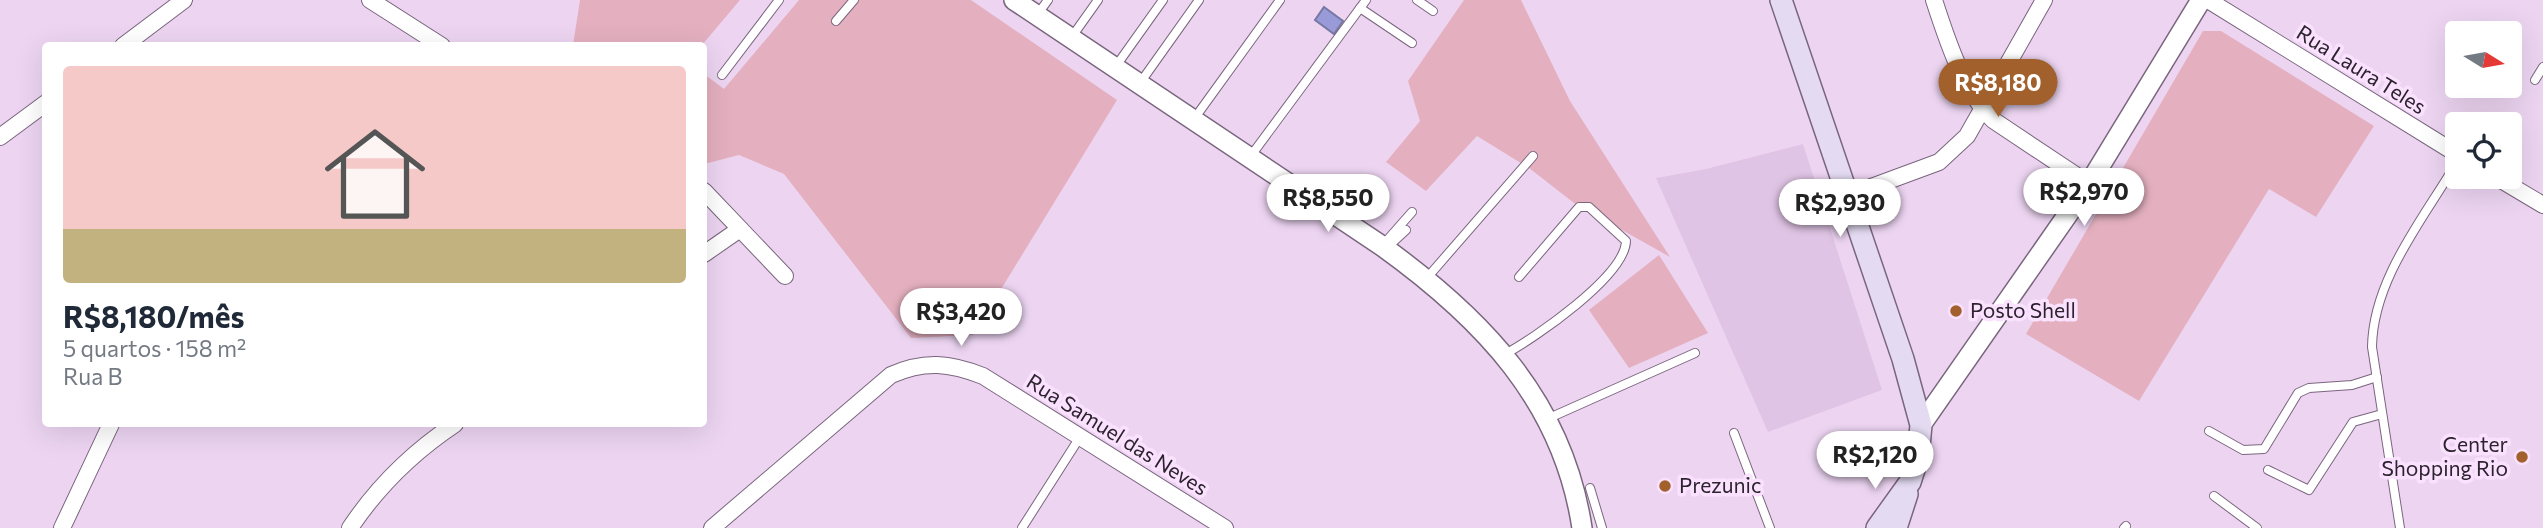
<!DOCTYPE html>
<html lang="pt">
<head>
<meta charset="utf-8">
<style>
  :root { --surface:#fff; --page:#f6f6f7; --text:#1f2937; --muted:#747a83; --accent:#a2612c }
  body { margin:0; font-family:Commissioner,sans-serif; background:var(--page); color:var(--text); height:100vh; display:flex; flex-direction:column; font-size:26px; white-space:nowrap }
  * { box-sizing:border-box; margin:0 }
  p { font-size:23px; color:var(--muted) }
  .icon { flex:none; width:38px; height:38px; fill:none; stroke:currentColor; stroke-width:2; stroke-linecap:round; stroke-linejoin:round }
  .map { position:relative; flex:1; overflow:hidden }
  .details { position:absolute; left:42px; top:42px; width:665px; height:385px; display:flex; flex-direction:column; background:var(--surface); border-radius:7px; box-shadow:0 7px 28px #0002 }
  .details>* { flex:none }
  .needle { width:46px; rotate:101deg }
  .controls { position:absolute; left:2445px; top:21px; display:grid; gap:14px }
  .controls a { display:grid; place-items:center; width:77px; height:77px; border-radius:7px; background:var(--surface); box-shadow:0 7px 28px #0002; font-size:35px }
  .price { position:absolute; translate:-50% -60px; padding:0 16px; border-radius:24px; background:#fff; color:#222; font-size:23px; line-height:46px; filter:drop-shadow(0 2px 4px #0008) }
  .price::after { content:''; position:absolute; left:50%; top:42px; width:21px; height:16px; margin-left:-10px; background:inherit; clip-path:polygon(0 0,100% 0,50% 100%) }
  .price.on { background:var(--accent); color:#fff }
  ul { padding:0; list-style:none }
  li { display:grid; align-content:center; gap:14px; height:371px; padding:0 21px }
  li span { display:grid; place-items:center; height:217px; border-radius:7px; color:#555 }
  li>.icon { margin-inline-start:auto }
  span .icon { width:126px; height:126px; fill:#fffc; stroke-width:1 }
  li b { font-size:30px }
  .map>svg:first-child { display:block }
</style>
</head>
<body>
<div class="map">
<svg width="2543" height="528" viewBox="0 0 2543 528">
  <rect width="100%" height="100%" fill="#edd5f2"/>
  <polygon fill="#e0c4e5" points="1803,144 1882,390 1768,432 1656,178 1706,169"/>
  <g fill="#e4b0bf">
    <polygon points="580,0 740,0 702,45 573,45"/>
    <polygon points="799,0 971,0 1117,100 973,335 911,338 784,174 739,155 704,164 704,74 724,89"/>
    <polygon points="1464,0 1521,0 1570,101 1670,257 1574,203 1529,168 1477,136 1426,191 1386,162 1420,121 1408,81"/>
    <polygon points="2203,31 2221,31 2374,126 2316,217 2269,189 2139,401 2026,334"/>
    <polygon points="1659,255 1708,333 1629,368 1589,310"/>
  </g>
  <polygon fill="#989bd7" stroke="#7877a4" stroke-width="2" points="1324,7 1343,21 1334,34 1315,20"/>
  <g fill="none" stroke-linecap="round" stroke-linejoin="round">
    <g stroke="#7a657e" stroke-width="10">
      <g id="service">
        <polyline points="1417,0 1433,11"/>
        <polyline points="1360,8 1412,43"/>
        <polyline points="1037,15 1048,0"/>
        <polyline points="836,21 854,0"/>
        <polyline points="1071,38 1098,0"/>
        <polyline points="1116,66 1163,0"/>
        <polyline points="722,75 779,0"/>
        <polyline points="2535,80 2543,67"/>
        <polyline points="1140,83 1199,0"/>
        <polyline points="1194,119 1280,0"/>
        <polyline points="1250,157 1366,0"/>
        <polyline points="1393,242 1406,230"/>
        <polyline points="1382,246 1412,212"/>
        <polyline points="1426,279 1533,156"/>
        <path d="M1505 354C1535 338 1625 276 1626 241L1589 207H1579L1519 277"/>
        <polyline points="1547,419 1695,353"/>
        <polyline points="2209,431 2243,450 2264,449 2298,393 2309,388 2352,385 2377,377"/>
        <polyline points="1734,433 1770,528"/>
        <polyline points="2268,470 2309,490 2353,422 2382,414"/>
        <polyline points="1590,488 1602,528"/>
        <polyline points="2214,496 2257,528"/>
        <polyline points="1022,528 1080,437"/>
        <polyline points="2124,528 2126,526"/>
        <path d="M2400 528 2372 347C2373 279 2424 218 2457 162"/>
      </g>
    </g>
    <g stroke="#7a657e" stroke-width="18">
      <g id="minor">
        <polyline points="370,0 442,46"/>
        <path d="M1934 0C1947 40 1963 90 1993 120L2089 184"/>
        <polyline points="2208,0 2457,154"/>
        <polyline points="123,46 184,0"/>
        <polyline points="0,137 46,103"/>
        <polyline points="2496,177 2543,205"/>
        <polyline points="704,191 785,276"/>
        <polyline points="1847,196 1939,162 1967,136 2044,0"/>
        <polyline points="704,254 740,229"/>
        <polyline points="62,528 111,424"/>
        <path d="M350 528C378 486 413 452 455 424"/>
        <path d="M712 528 891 375C925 360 950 363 983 376L1225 528"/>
      </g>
    </g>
    <g stroke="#7a657e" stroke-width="22">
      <g id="tertiary">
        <path d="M1014 0 1382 246C1482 318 1563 401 1582 528"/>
        <polyline points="1921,425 2089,184 2201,0"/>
      </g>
    </g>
    <g stroke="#7a657e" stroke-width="24">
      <g id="secondary">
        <polyline points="1781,0 1903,359 1921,425 1918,457 1910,482 1877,528"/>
        <polyline points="1896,528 1907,494"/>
      </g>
    </g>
    <use href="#service" stroke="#fff" stroke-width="8"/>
    <use href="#minor" stroke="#fff" stroke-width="16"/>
    <use href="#tertiary" stroke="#fff" stroke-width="19"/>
    <use href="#secondary" stroke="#e4dbf2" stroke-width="21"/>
  </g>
  <g fill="#a2612c" stroke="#fae2ff" stroke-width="2.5">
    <circle cx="1956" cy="311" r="7"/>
    <circle cx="2522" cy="457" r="7"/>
    <circle cx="1665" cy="486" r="7"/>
  </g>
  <g text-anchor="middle" stroke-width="7" stroke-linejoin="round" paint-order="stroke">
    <g font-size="21" fill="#2c232e" stroke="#fae2ff">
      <text transform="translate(2361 70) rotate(32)" y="7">Rua Laura Teles</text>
      <text transform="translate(1117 435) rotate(32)" y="7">Rua Samuel das Neves</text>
    </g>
    <g font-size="21" fill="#2c232e" stroke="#fae2ff" text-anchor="start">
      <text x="1970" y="318">Posto Shell</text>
      <text x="2508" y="452" text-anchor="end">Center<tspan x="2508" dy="24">Shopping Rio</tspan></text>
      <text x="1679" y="493">Prezunic</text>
    </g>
  </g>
</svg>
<div class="controls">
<a><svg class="needle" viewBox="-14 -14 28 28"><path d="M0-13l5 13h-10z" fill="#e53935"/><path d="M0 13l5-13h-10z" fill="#747a83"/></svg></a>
<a><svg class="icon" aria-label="locate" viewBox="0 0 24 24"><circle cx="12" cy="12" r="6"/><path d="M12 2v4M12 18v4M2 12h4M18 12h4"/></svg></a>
</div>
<b class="price on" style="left:1998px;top:119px">R$8,180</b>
<b class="price" style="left:2084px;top:228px">R$2,970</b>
<b class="price" style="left:1328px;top:234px">R$8,550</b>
<b class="price" style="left:1840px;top:239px">R$2,930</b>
<b class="price" style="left:961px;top:348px">R$3,420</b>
<b class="price" style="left:1875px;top:491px">R$2,120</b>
<section class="details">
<ul>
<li><span style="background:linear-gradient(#f6c9c9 75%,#c2b280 0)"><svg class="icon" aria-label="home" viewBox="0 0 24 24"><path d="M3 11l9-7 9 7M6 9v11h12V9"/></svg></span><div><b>R$8,180/mês</b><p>5 quartos · 158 m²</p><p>Rua B</p></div></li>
</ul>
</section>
</div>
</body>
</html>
